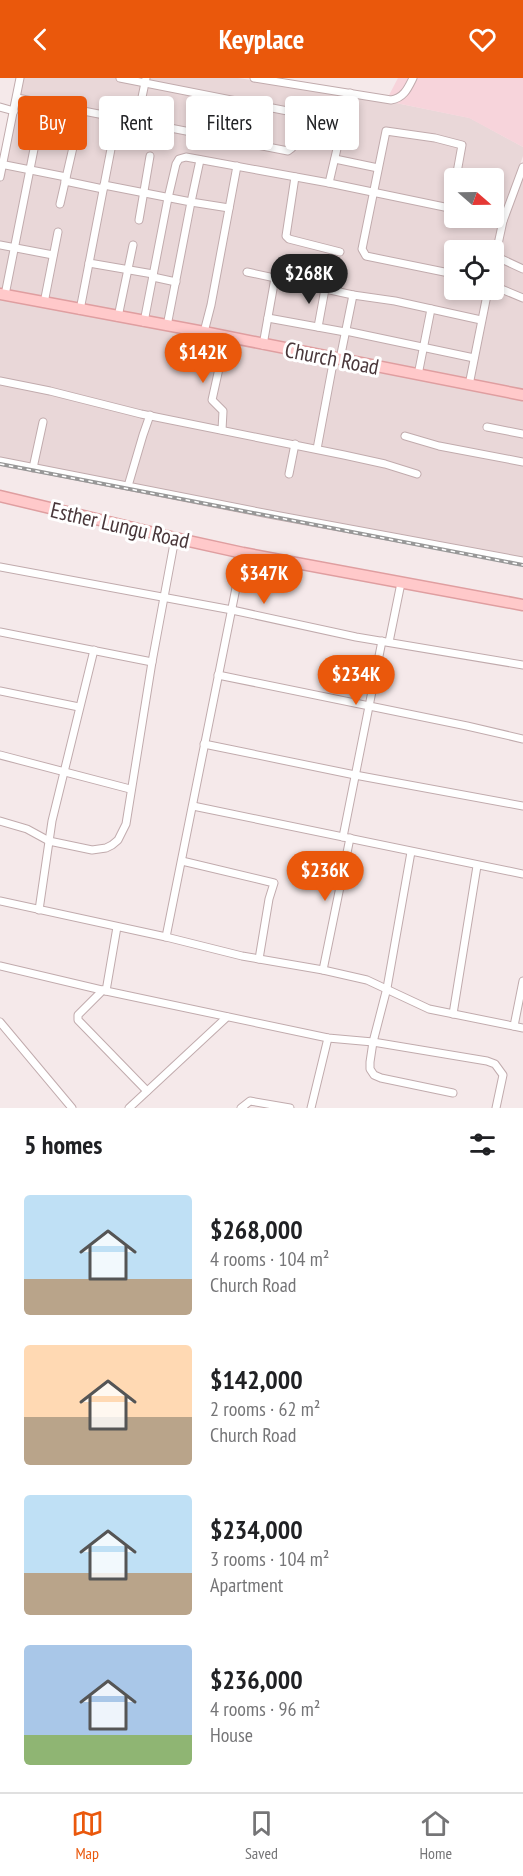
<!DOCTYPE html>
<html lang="en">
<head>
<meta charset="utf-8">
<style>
  :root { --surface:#fff; --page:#f2f2f2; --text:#202124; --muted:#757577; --line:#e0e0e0; --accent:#ea580c }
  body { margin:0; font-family:"PT Sans Narrow",sans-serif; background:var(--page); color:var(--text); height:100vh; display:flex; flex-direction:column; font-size:22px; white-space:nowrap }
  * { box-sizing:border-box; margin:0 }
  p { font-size:20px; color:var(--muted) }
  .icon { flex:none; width:33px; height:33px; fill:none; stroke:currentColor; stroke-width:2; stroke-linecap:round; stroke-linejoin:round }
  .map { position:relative; height:1030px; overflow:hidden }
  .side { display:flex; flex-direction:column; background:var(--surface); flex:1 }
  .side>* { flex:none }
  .hud { position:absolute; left:18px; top:18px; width:488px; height:54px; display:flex; gap:12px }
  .needle { width:39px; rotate:110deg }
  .fabs { position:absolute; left:444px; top:90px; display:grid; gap:12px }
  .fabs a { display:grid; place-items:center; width:60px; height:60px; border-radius:6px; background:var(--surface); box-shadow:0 3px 9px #0003; font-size:30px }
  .price { position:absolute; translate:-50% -51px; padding:0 14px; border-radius:21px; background:var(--accent); color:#fff; font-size:20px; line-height:39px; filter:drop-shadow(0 2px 3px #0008) }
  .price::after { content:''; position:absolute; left:50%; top:36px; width:18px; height:14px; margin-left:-9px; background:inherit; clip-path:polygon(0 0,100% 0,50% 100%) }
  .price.active { background:#222; color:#fff }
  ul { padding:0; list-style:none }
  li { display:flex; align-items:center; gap:18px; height:150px; padding:0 24px }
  li span { display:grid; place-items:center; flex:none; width:168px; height:120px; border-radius:6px; color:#555 }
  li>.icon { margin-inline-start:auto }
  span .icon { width:72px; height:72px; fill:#fffc; stroke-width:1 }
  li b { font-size:26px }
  h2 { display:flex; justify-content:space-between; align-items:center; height:72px; padding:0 24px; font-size:26px }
  .chip { padding:0 21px; border-radius:6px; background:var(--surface); box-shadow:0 3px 9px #0003; font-size:21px; line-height:54px }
  .chip.active { background:var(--accent); color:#fff }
  header { display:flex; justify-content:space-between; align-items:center; height:78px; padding:0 24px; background:var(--accent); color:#fff; font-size:27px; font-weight:700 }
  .dock { display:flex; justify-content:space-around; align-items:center; height:84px; border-top:2px solid var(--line); background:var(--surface); font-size:16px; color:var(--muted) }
  .dock a { display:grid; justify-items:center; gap:3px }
  .dock .active { color:var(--accent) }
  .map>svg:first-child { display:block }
</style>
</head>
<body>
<header><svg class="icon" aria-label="back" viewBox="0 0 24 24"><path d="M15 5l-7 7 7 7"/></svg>Keyplace<svg class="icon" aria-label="heart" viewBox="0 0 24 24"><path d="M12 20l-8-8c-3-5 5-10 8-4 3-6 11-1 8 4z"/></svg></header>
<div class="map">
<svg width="523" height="1030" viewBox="0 0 523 1030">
  <rect width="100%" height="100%" fill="#f5e9ea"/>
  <path fill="#e9d7d8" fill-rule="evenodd" d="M17 0H238L386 23 470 40 523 69V78L501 142 494 172H454V212H494V183L505 143 523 97V481L0 380V86ZM454 100H494V140H454Z"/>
  <polygon fill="#f7d4db" points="398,0 523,0 523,69 469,40 386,23"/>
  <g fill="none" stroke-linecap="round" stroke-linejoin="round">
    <g stroke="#c1abad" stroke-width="9">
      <g id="street">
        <polyline points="120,0 343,44"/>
        <path d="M254 0 391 22C404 20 408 10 413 0"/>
        <polyline points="17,20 288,73 292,70 301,35"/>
        <polyline points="0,29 14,33"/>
        <polyline points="137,43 146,0"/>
        <polyline points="335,81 378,90"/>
        <polyline points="200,82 191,124 229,130"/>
        <polyline points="0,86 66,99"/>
        <polyline points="0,99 20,0"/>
        <polyline points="295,99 286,158 289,161 340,174"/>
        <polyline points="65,103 103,111"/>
        <polyline points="329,105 350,15"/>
        <polyline points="104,107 191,124 167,248"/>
        <polyline points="60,126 74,65 71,57 75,31"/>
        <polyline points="450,130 454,108"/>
        <polyline points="491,140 503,143"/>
        <polyline points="139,142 150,78"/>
        <polyline points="0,167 53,177"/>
        <polyline points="495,178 523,191"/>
        <polyline points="89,185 153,196"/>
        <polyline points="494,185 503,143 523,89"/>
        <polyline points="247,194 353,217"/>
        <polyline points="454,196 366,178 362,171 386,53 435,60 462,67 456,100"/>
        <polyline points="153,199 176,204"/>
        <polyline points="494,208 523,220"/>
        <polyline points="5,217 35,66"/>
        <polyline points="44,225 58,154"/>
        <polyline points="80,232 111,71"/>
        <polyline points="118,239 133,167"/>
        <polyline points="268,240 345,254"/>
        <polyline points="144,244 168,120 176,86 179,81 186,79 329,105 454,131"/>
        <polyline points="318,249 325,211"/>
        <polyline points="346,253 474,280"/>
        <polyline points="204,254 211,227 237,88"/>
        <polyline points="263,267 275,200"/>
        <polyline points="340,281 353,217 395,223 481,242"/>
        <polyline points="418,297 431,231"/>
        <polyline points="0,303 50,313 141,336 344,377 385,386 417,396"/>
        <polyline points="469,307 488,212"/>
        <polyline points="487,349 523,356"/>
        <polyline points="222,352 223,333 212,322 226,259"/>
        <polyline points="405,358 439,368 523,384"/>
        <polyline points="317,371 334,280"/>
        <polyline points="0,383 269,436 523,483"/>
        <polyline points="33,390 43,344"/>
        <polyline points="289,396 295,366"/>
        <polyline points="128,408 143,357 150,337"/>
        <polyline points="0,489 232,532 356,559 523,587"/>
        <polyline points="0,554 152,584"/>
        <polyline points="389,564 401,505"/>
        <polyline points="218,597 467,648 523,661"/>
        <polyline points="0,613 79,629"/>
        <polyline points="204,666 355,697 523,728"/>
        <polyline points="0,677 130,711"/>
        <polyline points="193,728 523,796"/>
        <polyline points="0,743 27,751 49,763 92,772 106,770 112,767 118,762 126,746 152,584 175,460"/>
        <polyline points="343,759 382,563"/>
        <polyline points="411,774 387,910 373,964 370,984 370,991 374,997 381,1000 453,1015"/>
        <polyline points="182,783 274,805 269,821 259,881"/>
        <polyline points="0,823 166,859 242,878 323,892 367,902 429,931 523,950"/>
        <polyline points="39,832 52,743 94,572"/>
        <polyline points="117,849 106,913 328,960 373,964 487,983 495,986 503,997 496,1030"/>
        <polyline points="166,859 243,475"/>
        <polyline points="0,888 106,913"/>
        <polyline points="323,892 350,760"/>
        <polyline points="103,912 78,937 78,942 147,1013"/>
        <polyline points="453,936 477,788"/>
        <polyline points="0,944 72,1030"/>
        <polyline points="514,948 523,903"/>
        <polyline points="129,1030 227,939"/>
        <polyline points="241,1030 250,1023 290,1030"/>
        <polyline points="311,1030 328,960"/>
      </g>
    </g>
    <g stroke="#df9ea0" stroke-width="13">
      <g id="secondary">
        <polyline points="0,216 204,254 523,317"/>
        <polyline points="0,418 175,460 243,475 523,527"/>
      </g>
    </g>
    <use href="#street" stroke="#fff" stroke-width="7"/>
    <use href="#secondary" stroke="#ffc9ca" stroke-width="10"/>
    <g stroke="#989898" stroke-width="4">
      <polyline id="rail" points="0,386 523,487"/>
    </g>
    <use href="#rail" stroke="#fff" stroke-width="1.5" stroke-dasharray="4.5" stroke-linecap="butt"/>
  </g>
  <g text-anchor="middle" stroke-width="6" stroke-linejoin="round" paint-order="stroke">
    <g font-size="22" fill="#49373a" stroke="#fff">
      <text transform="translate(332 280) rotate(11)" y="8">Church Road</text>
      <text transform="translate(120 447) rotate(13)" y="8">Esther Lungu Road</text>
    </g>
  </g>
</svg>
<div class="fabs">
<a><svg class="needle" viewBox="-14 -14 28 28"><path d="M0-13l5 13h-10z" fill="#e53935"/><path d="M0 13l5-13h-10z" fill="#757577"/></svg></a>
<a><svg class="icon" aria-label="locate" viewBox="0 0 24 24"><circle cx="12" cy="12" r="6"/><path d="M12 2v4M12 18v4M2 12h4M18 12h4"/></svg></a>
</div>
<b class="price active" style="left:309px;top:227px">$268K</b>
<b class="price" style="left:203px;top:306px">$142K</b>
<b class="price" style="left:264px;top:527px">$347K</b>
<b class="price" style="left:356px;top:628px">$234K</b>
<b class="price" style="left:325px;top:824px">$236K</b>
<div class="hud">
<a class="chip active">Buy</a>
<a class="chip">Rent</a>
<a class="chip">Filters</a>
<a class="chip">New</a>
</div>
</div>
<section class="side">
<h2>5 homes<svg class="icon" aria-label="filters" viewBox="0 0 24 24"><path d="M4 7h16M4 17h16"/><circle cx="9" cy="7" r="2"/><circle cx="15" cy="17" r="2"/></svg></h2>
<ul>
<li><span style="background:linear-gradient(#bfe0f5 70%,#b9a48a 0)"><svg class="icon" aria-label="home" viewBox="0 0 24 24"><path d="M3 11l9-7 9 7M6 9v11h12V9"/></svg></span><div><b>$268,000</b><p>4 rooms · 104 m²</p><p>Church Road</p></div></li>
<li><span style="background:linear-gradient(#ffd9b3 60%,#b9a48a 0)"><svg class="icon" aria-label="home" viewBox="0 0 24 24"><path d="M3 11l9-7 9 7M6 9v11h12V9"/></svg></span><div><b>$142,000</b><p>2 rooms · 62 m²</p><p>Church Road</p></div></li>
<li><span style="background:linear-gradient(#bfe0f5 65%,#b9a48a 0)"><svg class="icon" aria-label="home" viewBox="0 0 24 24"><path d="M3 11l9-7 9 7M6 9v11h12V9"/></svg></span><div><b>$234,000</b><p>3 rooms · 104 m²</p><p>Apartment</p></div></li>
<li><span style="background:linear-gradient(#a9c7e8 75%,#8fb573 0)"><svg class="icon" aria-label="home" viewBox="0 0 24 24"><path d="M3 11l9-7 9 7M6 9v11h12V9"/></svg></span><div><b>$236,000</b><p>4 rooms · 96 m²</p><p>House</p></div></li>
</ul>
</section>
<nav class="dock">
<a class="active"><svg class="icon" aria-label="map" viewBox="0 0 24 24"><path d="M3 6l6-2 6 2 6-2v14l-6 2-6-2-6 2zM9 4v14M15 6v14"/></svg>Map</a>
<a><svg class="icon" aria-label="saved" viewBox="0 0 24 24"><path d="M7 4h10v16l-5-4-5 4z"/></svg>Saved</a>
<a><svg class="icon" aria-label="home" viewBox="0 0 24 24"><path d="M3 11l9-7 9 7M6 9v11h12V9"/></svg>Home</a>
</nav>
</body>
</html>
